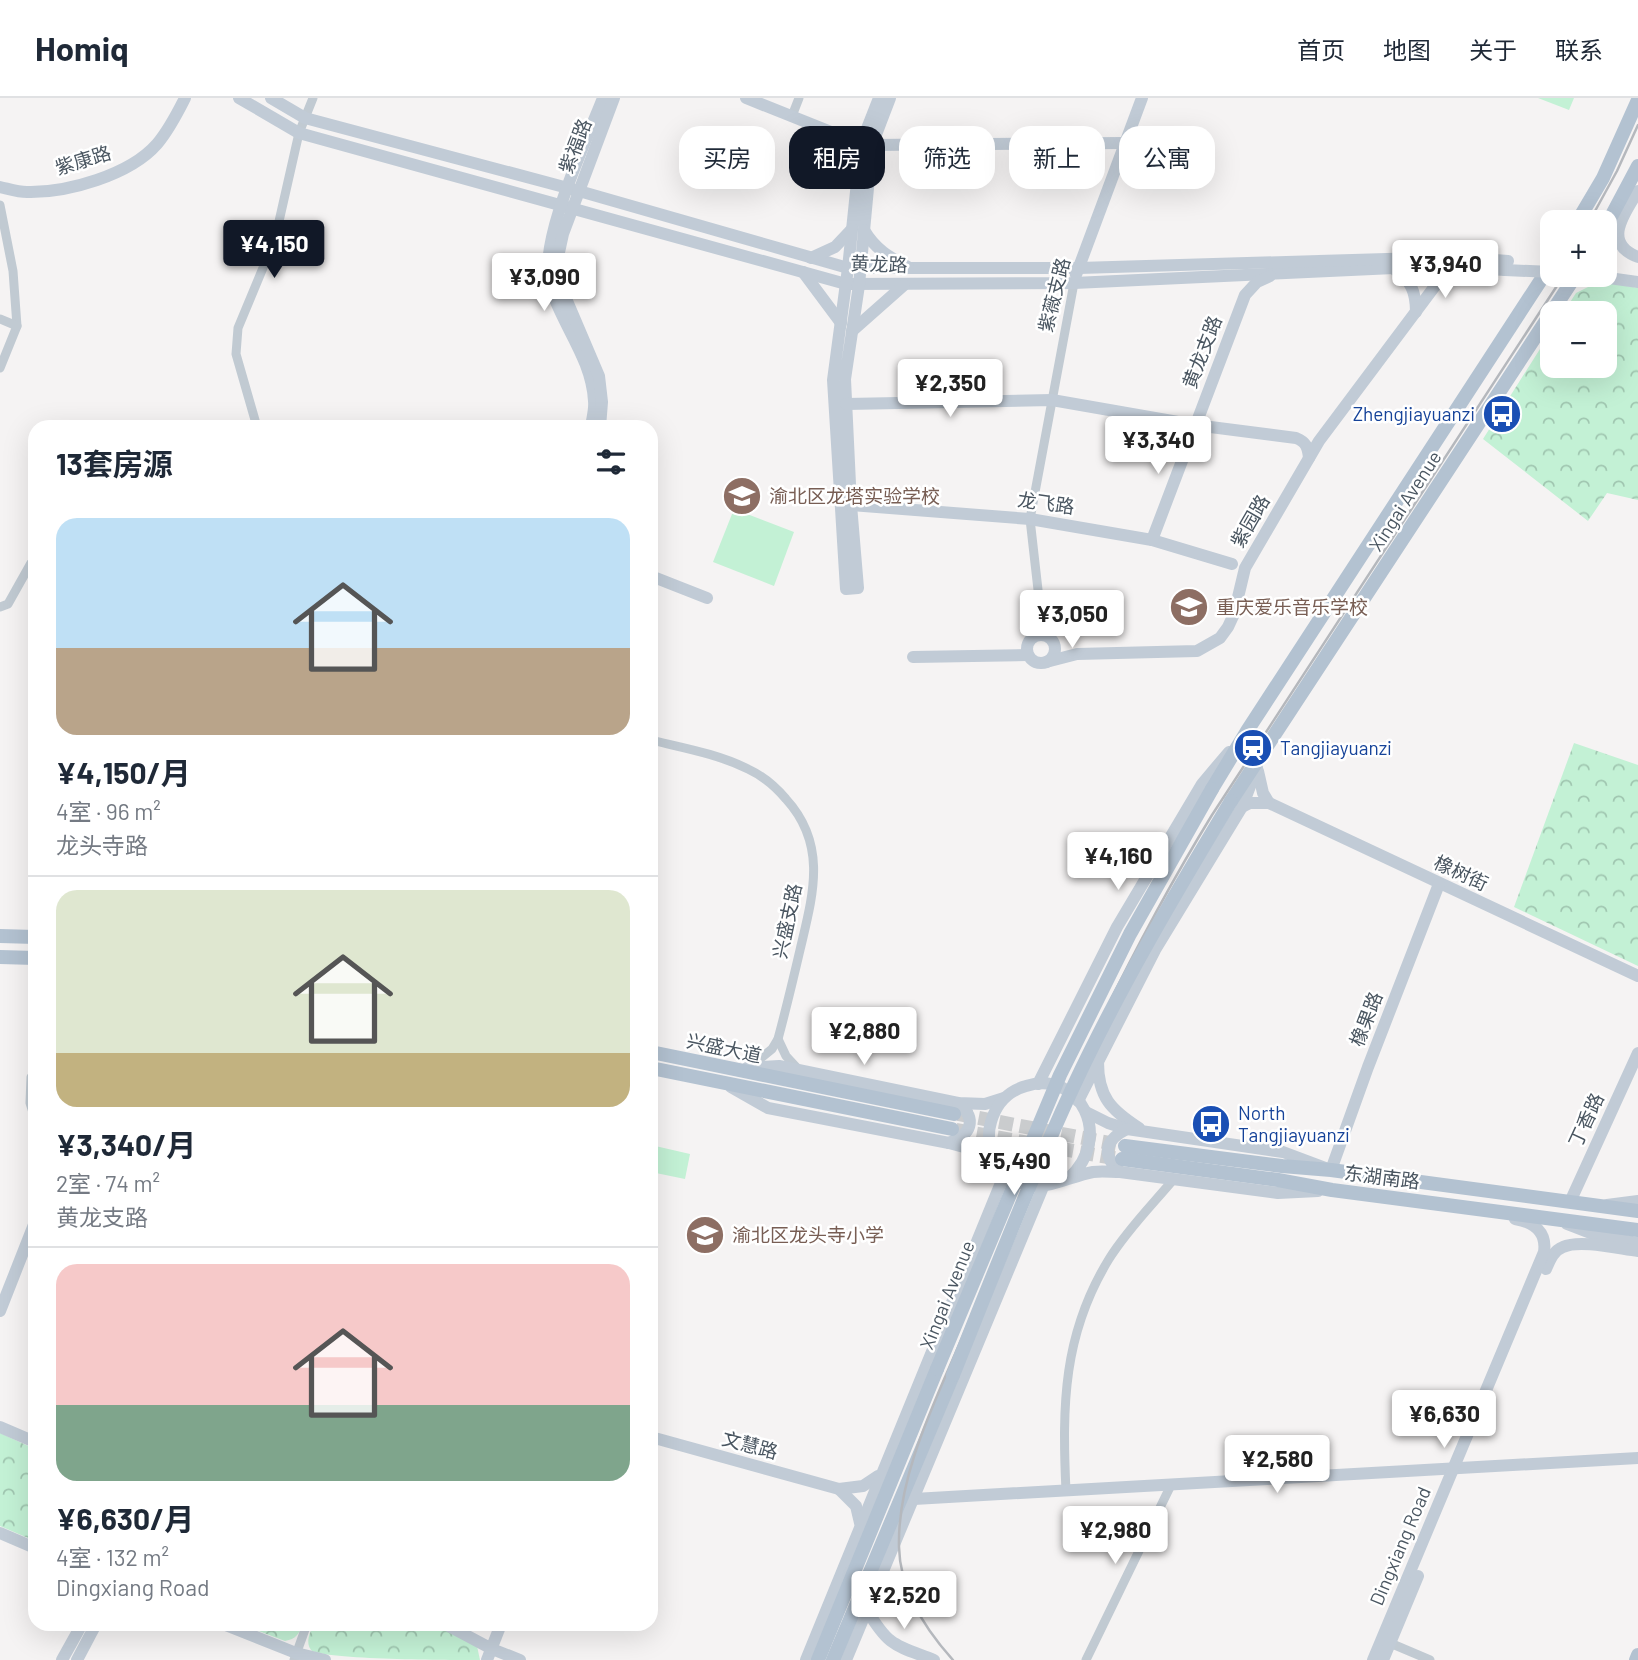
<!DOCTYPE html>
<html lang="zh">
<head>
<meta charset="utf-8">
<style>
  :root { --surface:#fff; --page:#f6f6f7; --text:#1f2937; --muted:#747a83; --line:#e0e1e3; --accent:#111827 }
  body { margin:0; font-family:Barlow,"Noto Sans SC",sans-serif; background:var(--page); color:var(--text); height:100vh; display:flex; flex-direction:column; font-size:26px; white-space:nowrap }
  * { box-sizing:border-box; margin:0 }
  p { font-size:23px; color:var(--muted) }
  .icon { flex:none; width:38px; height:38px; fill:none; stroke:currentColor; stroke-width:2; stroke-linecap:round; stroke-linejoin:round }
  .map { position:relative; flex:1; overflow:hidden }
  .details { position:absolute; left:28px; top:322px; width:630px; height:1211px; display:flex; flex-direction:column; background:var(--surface); border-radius:21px; box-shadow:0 7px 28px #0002 }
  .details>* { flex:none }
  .hud { position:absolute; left:679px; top:28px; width:665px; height:63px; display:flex; gap:14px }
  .tools { position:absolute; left:1540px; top:112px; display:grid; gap:14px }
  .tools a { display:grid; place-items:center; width:77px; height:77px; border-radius:14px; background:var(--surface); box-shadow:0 7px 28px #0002; font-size:35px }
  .price { position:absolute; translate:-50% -60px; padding:0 16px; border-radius:7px; background:#fff; color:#222; font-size:23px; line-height:46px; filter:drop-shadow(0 2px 4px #0008) }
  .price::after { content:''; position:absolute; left:50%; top:42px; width:21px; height:16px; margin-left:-10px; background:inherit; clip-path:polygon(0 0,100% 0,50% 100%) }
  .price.active { background:var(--accent); color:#fff }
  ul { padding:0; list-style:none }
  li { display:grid; align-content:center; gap:14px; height:371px; padding:0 28px }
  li+li { border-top:2px solid var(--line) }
  li span { display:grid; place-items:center; height:217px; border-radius:21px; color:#555 }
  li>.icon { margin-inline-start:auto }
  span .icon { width:126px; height:126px; fill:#fffc; stroke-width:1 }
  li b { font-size:30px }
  h2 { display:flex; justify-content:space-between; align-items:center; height:84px; padding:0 28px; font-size:30px }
  .tag { padding:0 24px; border-radius:21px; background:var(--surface); box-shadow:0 7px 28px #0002; font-size:24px; line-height:63px }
  .tag.active { background:var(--accent); color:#fff }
  header { display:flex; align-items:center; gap:42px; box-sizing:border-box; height:98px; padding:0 35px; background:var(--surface); border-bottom:2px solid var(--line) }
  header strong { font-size:33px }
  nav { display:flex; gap:38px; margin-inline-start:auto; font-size:24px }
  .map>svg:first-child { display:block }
</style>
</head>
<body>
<header>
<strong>Homiq</strong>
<nav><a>首页</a><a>地图</a><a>关于</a><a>联系</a></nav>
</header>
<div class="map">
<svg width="1638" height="1562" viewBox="0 0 1638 1562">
  <defs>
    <pattern id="park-crowns" width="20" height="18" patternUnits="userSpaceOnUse" patternTransform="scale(1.75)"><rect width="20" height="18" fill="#c3f1d5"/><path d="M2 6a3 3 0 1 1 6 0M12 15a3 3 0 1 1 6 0" fill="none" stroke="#a0c6b0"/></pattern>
  </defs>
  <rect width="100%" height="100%" fill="#f5f3f3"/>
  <g fill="#c3f1d5">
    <polygon points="1538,0 1574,0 1569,12"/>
    <polygon points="734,411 794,434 774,488 713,464"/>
    <polygon points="651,1047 690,1056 685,1081 651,1074"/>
  </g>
  <g fill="url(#park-crowns)">
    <polygon points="1600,183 1638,190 1638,402 1607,395 1588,423 1483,341 1552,232 1552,268 1605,268 1605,215 1563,215 1576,195"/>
    <polygon points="1574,645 1638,667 1638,868 1514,809"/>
    <polygon points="0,1335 35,1351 35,1443 0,1428"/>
    <path d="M240 1526H303C299 1536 296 1541 285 1543Z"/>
    <path d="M314 1526H436L477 1548 480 1562C454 1562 323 1562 311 1552 305 1544 310 1534 314 1526Z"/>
  </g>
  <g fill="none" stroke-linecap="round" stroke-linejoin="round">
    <g stroke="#caccce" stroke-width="14" stroke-dasharray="14 7" stroke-linecap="butt">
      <polyline points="958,1016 1125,1048"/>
      <polyline points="956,1032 1119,1061"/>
    </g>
    <g stroke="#c1cad2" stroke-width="9">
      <polyline points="792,18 799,0"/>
      <polyline points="0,107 13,173 17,228 0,270"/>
      <polyline points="0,221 17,228"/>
      <polyline points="257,329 236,256 238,230 275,141 299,35 313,0"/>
      <polyline points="0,509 8,506 31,465 35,464"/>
      <polyline points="1043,536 1030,421 1074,185"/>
      <path d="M651 642C684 650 718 656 748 671 763 678 775 688 786 701 828 747 813 797 800 852 793 882 786 911 778 941L772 951 750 969"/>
      <polyline points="778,941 786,958 798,971"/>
      <polyline points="35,976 31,979 30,1005 35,1021"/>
      <path d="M1066 1393C1062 1307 1063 1236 1109 1161 1127 1132 1152 1107 1173 1082"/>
      <polyline points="1390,1545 1430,1562"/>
      <polyline points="294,1562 307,1526"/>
      <polyline points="1086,1562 1171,1387"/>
    </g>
    <g stroke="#c1cbd6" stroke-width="12">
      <polyline points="239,0 299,35 846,186 1074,185 1394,170 1453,169 1505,172"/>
      <polyline points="271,0 305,20 579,93 848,170 1079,170 1455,159 1508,163"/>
      <polyline points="746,0 861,46 872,47 1125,45"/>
      <polyline points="879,0 861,46 848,170 833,282 846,491 858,490 851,407 845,281 859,187 872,47 890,0"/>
      <path d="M0 89C9 91 18 94 27 94 67 95 130 77 157 46 168 33 177 16 185 0"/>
      <path d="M1638 93C1625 115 1601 145 1638 159"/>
      <path d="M864 132C875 151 889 159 908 169"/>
      <polyline points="811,160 835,149 852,131"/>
      <path d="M1394 171C1411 182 1416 194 1416 214"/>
      <polyline points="803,174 841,225"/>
      <polyline points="1076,177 1142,0"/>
      <polyline points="1587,177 1638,184"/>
      <polyline points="852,233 904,187"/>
      <path d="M846 306 1052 302 1195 327 1296 340C1306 344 1308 349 1309 360"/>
      <path d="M591 329C592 321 595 311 594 303 592 261 562 227 550 188 537 145 586 44 603 0"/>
      <polyline points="600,329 602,304 599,278 559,184 558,159 563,136 614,0"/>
      <polyline points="851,407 1030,421 1152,442 1232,466"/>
      <polyline points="1152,442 1245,197 1257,184 1270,178"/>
      <polyline points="651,478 707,500"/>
      <circle cx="1041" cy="551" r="14"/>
      <polyline points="913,559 1028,557"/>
      <polyline points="1046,564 1077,556 1197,553 1220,540 1228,529 1234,516 1245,470 1319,343 1444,176 1453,169"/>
      <polyline points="1269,705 1638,878"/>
      <polyline points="1242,709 1250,705 1269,705 1263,695 1258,673"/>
      <path d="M1098 964C1098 999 1111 1012 1139 1030"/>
      <polyline points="747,970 779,968 958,1005 985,1006 1004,1000"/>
      <polyline points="1038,986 1117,829 1202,686 1229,654"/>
      <polyline points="731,989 768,1010 949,1045 975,1052 996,1064"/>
      <polyline points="1078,1003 1155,852 1242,709 1257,670"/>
      <polyline points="1086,1014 1108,1025 1127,1031 1283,1054 1331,1072 1368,969 1439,786"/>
      <path d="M949 1045C971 1037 978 1021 958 1005"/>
      <path d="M1120 1074C1101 1057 1105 1042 1127 1031"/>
      <path d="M1069 1080C1114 1039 1080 971 1026 988 1008 993 996 1006 991 1024 987 1037 989 1049 994 1061 998 1069 1005 1075 1012 1080 1039 1099 1065 1079 1093 1074 1102 1073 1111 1074 1120 1074L1278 1095 1318 1093"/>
      <polyline points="1570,1104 1638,955"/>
      <polyline points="1607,1107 1638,1103"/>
      <polyline points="1567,1126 1598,1138 1638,1145"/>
      <path d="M1546 1171C1550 1162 1553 1153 1563 1149 1580 1141 1620 1151 1638 1153"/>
      <polyline points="0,1213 35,1124"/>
      <polyline points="0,1329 35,1344"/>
      <polyline points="651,1339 839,1391 863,1388 878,1378"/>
      <polyline points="839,1391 856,1408 860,1425"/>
      <polyline points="914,1401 1638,1360"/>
      <polyline points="0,1435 35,1450"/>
      <path d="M867 1512C889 1549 895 1547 934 1562"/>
      <polyline points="223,1526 296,1555 325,1562"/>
      <polyline points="445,1526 492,1551 520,1562"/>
      <polyline points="62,1562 82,1526"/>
      <polyline points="77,1562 96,1526"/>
      <polyline points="487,1562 501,1526"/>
      <polyline points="806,1562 1005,1075"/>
      <polyline points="846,1562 1043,1089"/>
      <path d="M1373 1562 1544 1154C1547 1134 1534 1124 1515 1121"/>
      <polyline points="1383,1562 1418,1478"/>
    </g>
    <g stroke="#b3c2d1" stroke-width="14">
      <polyline points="1577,124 1603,80 1638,2"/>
      <polyline points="1605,130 1638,68"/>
      <polyline points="1212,691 1247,633 1552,165"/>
      <polyline points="1231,703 1576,177"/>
      <polyline points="0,838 35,839"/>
      <polyline points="0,859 35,860"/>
      <polyline points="651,954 954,1016"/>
      <polyline points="651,970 952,1031"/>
      <polyline points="1125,1048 1282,1068 1331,1072 1638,1113"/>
      <polyline points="1122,1061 1278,1082 1332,1092 1638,1132"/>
      <polyline points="818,1562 937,1271"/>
      <polyline points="833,1562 953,1277"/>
      <polyline points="1636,1562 1638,1557"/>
    </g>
    <g stroke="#b5b8bd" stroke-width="2.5">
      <polyline points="1589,124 1617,73 1638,27"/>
      <path d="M953 1562C925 1531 900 1492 899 1449 897 1374 939 1296 967 1228 1039 1052 1113 879 1212 717L1564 177"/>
    </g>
    <polyline stroke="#c1cbd6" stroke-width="12" points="1505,172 1552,174"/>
    <g stroke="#b3c2d1" stroke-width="14">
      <polyline points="937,1271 1060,977 1130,836 1212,691"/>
      <path d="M953 1277C992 1180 1030 1082 1074 987 1120 889 1175 796 1231 703"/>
    </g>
  </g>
  <defs>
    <g id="bus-disc" transform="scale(2.0125)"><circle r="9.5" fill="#1a4fb4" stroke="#fff"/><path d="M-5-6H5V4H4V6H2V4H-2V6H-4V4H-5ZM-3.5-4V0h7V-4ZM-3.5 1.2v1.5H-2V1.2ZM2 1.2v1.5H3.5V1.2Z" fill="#fff"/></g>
    <g id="school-disc" transform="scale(2.0125)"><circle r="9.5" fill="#8d6e63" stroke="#fff"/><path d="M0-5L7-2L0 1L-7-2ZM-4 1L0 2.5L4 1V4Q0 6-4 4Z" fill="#fff"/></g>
    <g id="station-disc" transform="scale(2.0125)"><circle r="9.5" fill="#1a4fb4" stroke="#fff"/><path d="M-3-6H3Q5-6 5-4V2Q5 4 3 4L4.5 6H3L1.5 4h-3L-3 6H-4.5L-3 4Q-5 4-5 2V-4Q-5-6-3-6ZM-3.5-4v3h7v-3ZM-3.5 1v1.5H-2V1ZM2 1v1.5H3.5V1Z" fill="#fff"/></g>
  </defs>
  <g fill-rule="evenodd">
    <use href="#bus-disc" x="1502" y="316"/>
    <use href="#school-disc" x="742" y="398"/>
    <use href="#school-disc" x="1189" y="509"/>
    <use href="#station-disc" x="1253" y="650"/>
    <use href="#bus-disc" x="1211" y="1026"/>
    <use href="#school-disc" x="705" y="1137"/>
  </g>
  <g text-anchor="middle" stroke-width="5" stroke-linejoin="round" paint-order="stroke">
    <g font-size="19" fill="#4a5661" stroke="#fff">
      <text transform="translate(575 48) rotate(-69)" y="7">紫福路</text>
      <text transform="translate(83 62) rotate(-17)" y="7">紫康路</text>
      <text transform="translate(879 166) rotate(2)" y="7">黄龙路</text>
      <text transform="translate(1054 197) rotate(-76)" y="7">紫薇支路</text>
      <text transform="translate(1202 254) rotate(-69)" y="7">黄龙支路</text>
      <text transform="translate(1405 403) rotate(-57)" y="7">Xingai Avenue</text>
      <text transform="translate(1046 405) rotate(8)" y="7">龙飞路</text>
      <text transform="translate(1250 423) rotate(-60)" y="7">紫园路</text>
      <text transform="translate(1461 775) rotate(25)" y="7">橡树街</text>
      <text transform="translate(787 823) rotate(-78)" y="7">兴盛支路</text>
      <text transform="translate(1366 921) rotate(-69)" y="7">橡果路</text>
      <text transform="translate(724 950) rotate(12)" y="7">兴盛大道</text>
      <text transform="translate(1586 1022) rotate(-65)" y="7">丁香路</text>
      <text transform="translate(1382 1079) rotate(7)" y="7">东湖南路</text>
      <text transform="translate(947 1197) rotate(-68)" y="7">Xingai Avenue</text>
      <text transform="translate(750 1347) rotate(15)" y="7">文慧路</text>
      <text transform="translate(1400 1448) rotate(-67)" y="7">Dingxiang Road</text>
    </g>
    <g font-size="19" fill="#164399" stroke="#fff" text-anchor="start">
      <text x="1475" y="323" text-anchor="end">Zhengjiayuanzi</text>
      <text x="1280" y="657">Tangjiayuanzi</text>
      <text x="1238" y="1022">North<tspan x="1238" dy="22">Tangjiayuanzi</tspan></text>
    </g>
    <g font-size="19" fill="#785e54" stroke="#fff" text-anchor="start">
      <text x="769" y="405">渝北区龙塔实验学校</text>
      <text x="1216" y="516">重庆爱乐音乐学校</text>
      <text x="732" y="1144">渝北区龙头寺小学</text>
    </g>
  </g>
</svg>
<div class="tools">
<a>+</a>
<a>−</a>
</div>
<b class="price active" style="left:274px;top:182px">¥4,150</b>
<b class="price" style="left:1445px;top:202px">¥3,940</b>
<b class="price" style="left:544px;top:215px">¥3,090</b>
<b class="price" style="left:950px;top:321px">¥2,350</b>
<b class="price" style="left:1158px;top:378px">¥3,340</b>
<b class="price" style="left:1072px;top:552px">¥3,050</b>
<b class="price" style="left:1118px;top:794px">¥4,160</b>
<b class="price" style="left:864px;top:969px">¥2,880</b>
<b class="price" style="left:1014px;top:1099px">¥5,490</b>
<b class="price" style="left:1444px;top:1352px">¥6,630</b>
<b class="price" style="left:1277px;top:1397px">¥2,580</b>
<b class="price" style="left:1115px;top:1468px">¥2,980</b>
<b class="price" style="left:904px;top:1533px">¥2,520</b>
<div class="hud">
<a class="tag">买房</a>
<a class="tag active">租房</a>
<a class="tag">筛选</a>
<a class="tag">新上</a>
<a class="tag">公寓</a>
</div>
<section class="details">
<h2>13套房源<svg class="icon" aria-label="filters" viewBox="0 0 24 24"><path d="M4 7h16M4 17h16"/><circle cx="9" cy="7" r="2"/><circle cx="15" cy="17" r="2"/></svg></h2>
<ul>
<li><span style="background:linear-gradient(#bfe0f5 60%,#b9a48a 0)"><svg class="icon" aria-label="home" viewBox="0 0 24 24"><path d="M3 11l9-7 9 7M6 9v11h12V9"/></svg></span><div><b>¥4,150/月</b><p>4室 · 96 m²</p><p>龙头寺路</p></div></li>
<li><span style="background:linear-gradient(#dfe7d0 75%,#c2b280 0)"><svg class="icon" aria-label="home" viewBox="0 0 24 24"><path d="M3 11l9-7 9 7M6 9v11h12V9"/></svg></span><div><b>¥3,340/月</b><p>2室 · 74 m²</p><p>黄龙支路</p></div></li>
<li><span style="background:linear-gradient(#f6c9c9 65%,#7fa58c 0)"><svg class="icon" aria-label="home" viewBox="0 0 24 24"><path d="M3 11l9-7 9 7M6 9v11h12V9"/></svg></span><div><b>¥6,630/月</b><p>4室 · 132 m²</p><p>Dingxiang Road</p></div></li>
</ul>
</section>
</div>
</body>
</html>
